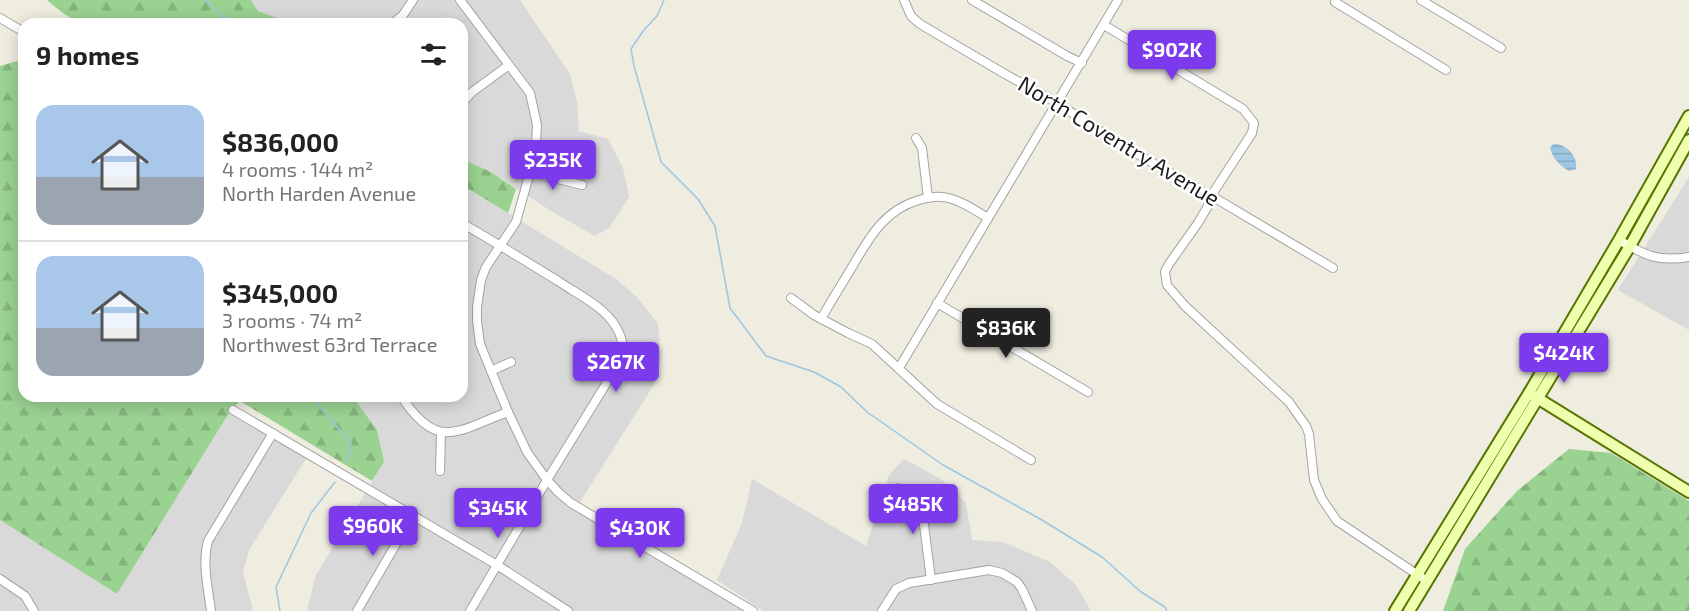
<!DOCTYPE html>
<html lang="en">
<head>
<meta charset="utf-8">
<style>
  :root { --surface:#fff; --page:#f2f2f2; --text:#222; --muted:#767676; --line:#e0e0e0; --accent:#7c3aed }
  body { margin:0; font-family:"Exo 2",sans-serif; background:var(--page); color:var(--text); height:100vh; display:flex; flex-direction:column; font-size:22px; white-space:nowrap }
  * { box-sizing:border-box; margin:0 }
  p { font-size:20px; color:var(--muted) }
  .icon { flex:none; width:33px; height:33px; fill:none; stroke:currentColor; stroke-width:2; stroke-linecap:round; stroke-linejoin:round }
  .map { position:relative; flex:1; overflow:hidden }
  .sheet { position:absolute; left:18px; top:18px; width:450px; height:384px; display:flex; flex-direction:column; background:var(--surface); border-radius:18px; box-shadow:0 3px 15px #0003 }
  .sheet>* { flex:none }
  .price { position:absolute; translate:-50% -51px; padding:0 14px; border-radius:6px; background:var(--accent); color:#fff; font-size:20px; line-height:39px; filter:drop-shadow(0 2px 3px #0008) }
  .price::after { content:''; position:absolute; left:50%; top:36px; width:18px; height:14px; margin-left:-9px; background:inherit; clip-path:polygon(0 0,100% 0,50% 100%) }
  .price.on { background:#222; color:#fff }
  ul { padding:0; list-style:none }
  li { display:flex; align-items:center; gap:18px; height:150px; padding:0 18px }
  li+li { border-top:2px solid var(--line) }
  li span { display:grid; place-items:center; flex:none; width:168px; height:120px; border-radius:18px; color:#555 }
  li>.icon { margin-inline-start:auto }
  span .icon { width:72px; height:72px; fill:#fffc; stroke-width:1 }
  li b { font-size:26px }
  h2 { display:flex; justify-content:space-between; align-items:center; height:72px; padding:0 18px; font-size:26px }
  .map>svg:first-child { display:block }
</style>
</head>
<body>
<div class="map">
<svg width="1689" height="611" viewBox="0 0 1689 611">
  <defs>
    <pattern id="forest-firs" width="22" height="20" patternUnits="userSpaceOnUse" patternTransform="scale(1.5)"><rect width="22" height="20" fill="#9ad291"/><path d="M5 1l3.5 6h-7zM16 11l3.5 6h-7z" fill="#84b47c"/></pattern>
    <pattern id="water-rules" width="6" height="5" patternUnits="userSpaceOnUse" patternTransform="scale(1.5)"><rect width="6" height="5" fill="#9cc6e1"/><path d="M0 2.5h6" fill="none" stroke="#86aac0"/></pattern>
  </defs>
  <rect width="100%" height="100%" fill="#efece0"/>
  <g fill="#dad9d9">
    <polygon points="251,0 520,0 570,74 577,102 579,131 608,139 623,168 629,197 610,227 595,236 551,211 491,172 462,159 462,24 294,24 258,11"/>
    <polygon points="1689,177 1689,330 1618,290"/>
    <polygon points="462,185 616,279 637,297 658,324 661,358 653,386 575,510 743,611 307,611 316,575 384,462 352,396 462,396"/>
    <polygon points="229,413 307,457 249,550 243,572 253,611 0,611 0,520 117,594"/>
    <polygon points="904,459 941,479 966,503 972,540 1003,542 1050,562 1076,585 1091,611 763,611 717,580 742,523 752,479 866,546 889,475"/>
  </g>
  <g fill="url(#forest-firs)">
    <path d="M47 0H251L258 11 294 24H141L132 18C120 23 97 27 84 24 72 21 56 8 47 0Z"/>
    <polygon points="24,59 24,396 352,396 377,430 384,462 372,481 240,401 229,413 117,594 0,520 0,66"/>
    <polygon points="462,159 491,172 516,189 508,213 462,185"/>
    <polygon points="1569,449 1611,453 1689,501 1689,611 1443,611 1465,549 1517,491"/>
  </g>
  <path fill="url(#water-rules)" d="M1553 144C1566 143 1578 156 1576 169L1569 171C1560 166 1553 159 1550 148Z"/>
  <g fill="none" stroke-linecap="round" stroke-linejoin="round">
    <g stroke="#9cc6e1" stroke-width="1.5">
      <polyline points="206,0 222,17 249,24"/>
      <polyline points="664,0 657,16 643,31 631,49 634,66 661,162 698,199 715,226 730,308 766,356 814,372 841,387 867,412 943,465 1042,520 1102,557 1141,592 1165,607 1167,611"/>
      <polyline points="312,396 313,399 351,443 347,462"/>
      <polyline points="280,611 276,587 311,513 335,482"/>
    </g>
    <g stroke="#a3a3a3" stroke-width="10">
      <g id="street">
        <polyline points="460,0 530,93 537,125 536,144 530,172 516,222 486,267 481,280 477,307 477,321 480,344 508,412 527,452 547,480 559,493 571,503 753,611"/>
        <polyline points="904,0 911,16 920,24 1005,74 1057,103 1123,146 1204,192 1209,199 1215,198 1333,268"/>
        <polyline points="972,0 1067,56 1082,63"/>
        <polyline points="1336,0 1335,2 1446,70"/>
        <polyline points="1421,0 1501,48"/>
        <polyline points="0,18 24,32"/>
        <polyline points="392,24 403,15 413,0"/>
        <polyline points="1104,25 1243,109 1254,123 1252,133 1209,199 1208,206 1198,223 1169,264 1165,272 1167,285 1185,306 1289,402 1306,426 1309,434 1314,480 1322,499 1337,521 1427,581"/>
        <polyline points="462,103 472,92 509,65"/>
        <polyline points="916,138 922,148 928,198"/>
        <polyline points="530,172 582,185"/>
        <path d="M462 223C494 242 526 261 558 281 577 294 605 307 616 327 625 342 624 352 617 366L547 480 470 611"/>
        <path d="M1619 240C1646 256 1658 262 1689 257"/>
        <polyline points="791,298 814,315 848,333 872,344 937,404 1031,460"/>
        <polyline points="937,303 1088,392"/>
        <path d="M821 319C831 301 842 284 852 267 869 238 884 210 919 200 926 198 934 196 942 197 957 198 975 210 988 218"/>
        <polyline points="899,368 1118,0"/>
        <polyline points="491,371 511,362"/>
        <path d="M401 396C438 453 458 430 508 412"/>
        <polyline points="233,410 497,565 568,611"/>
        <polyline points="440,471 441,432"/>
        <polyline points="898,488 915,499 922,509 931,580"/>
        <polyline points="0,579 25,596 34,611"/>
        <path d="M211 611C208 588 202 563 208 541L273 433"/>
        <polyline points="357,611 413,515"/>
        <polyline points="882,611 896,589 909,583 989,570 1002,573 1017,582 1022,589 1032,611"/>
      </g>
    </g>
    <g stroke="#567600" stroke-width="14">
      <g id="secondary">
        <polyline points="1534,396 1689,492"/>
        <polyline points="1395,611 1529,393 1619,240 1689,116"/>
        <polyline points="1409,611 1630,246 1689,140"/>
      </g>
    </g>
    <use href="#street" stroke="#fff" stroke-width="8"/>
    <use href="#secondary" stroke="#eeffae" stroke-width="10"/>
  </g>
  <g text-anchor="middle" stroke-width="5" stroke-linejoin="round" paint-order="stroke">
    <g font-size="22" fill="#1c1c1c" stroke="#fff">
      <text transform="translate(1119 141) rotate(31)" y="8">North Coventry Avenue</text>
    </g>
  </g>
</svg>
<b class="price" style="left:1172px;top:81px">$902K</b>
<b class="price" style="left:553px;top:191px">$235K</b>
<b class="price on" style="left:1006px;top:359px">$836K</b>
<b class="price" style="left:1564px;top:384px">$424K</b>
<b class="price" style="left:616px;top:393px">$267K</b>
<b class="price" style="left:913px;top:535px">$485K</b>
<b class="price" style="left:498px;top:539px">$345K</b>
<b class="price" style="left:373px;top:557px">$960K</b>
<b class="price" style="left:640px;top:559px">$430K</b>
<section class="sheet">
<h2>9 homes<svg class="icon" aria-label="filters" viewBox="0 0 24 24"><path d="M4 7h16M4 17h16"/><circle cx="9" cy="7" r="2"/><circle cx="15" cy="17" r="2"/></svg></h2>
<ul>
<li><span style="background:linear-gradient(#a9c7e8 60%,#9aa5b1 0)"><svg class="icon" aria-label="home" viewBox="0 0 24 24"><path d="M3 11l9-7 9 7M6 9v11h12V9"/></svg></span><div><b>$836,000</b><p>4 rooms · 144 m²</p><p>North Harden Avenue</p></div></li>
<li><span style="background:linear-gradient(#a9c7e8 60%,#9aa5b1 0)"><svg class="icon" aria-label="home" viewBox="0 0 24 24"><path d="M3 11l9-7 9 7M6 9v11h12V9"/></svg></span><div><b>$345,000</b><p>3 rooms · 74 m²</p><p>Northwest 63rd Terrace</p></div></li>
</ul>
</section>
</div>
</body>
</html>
